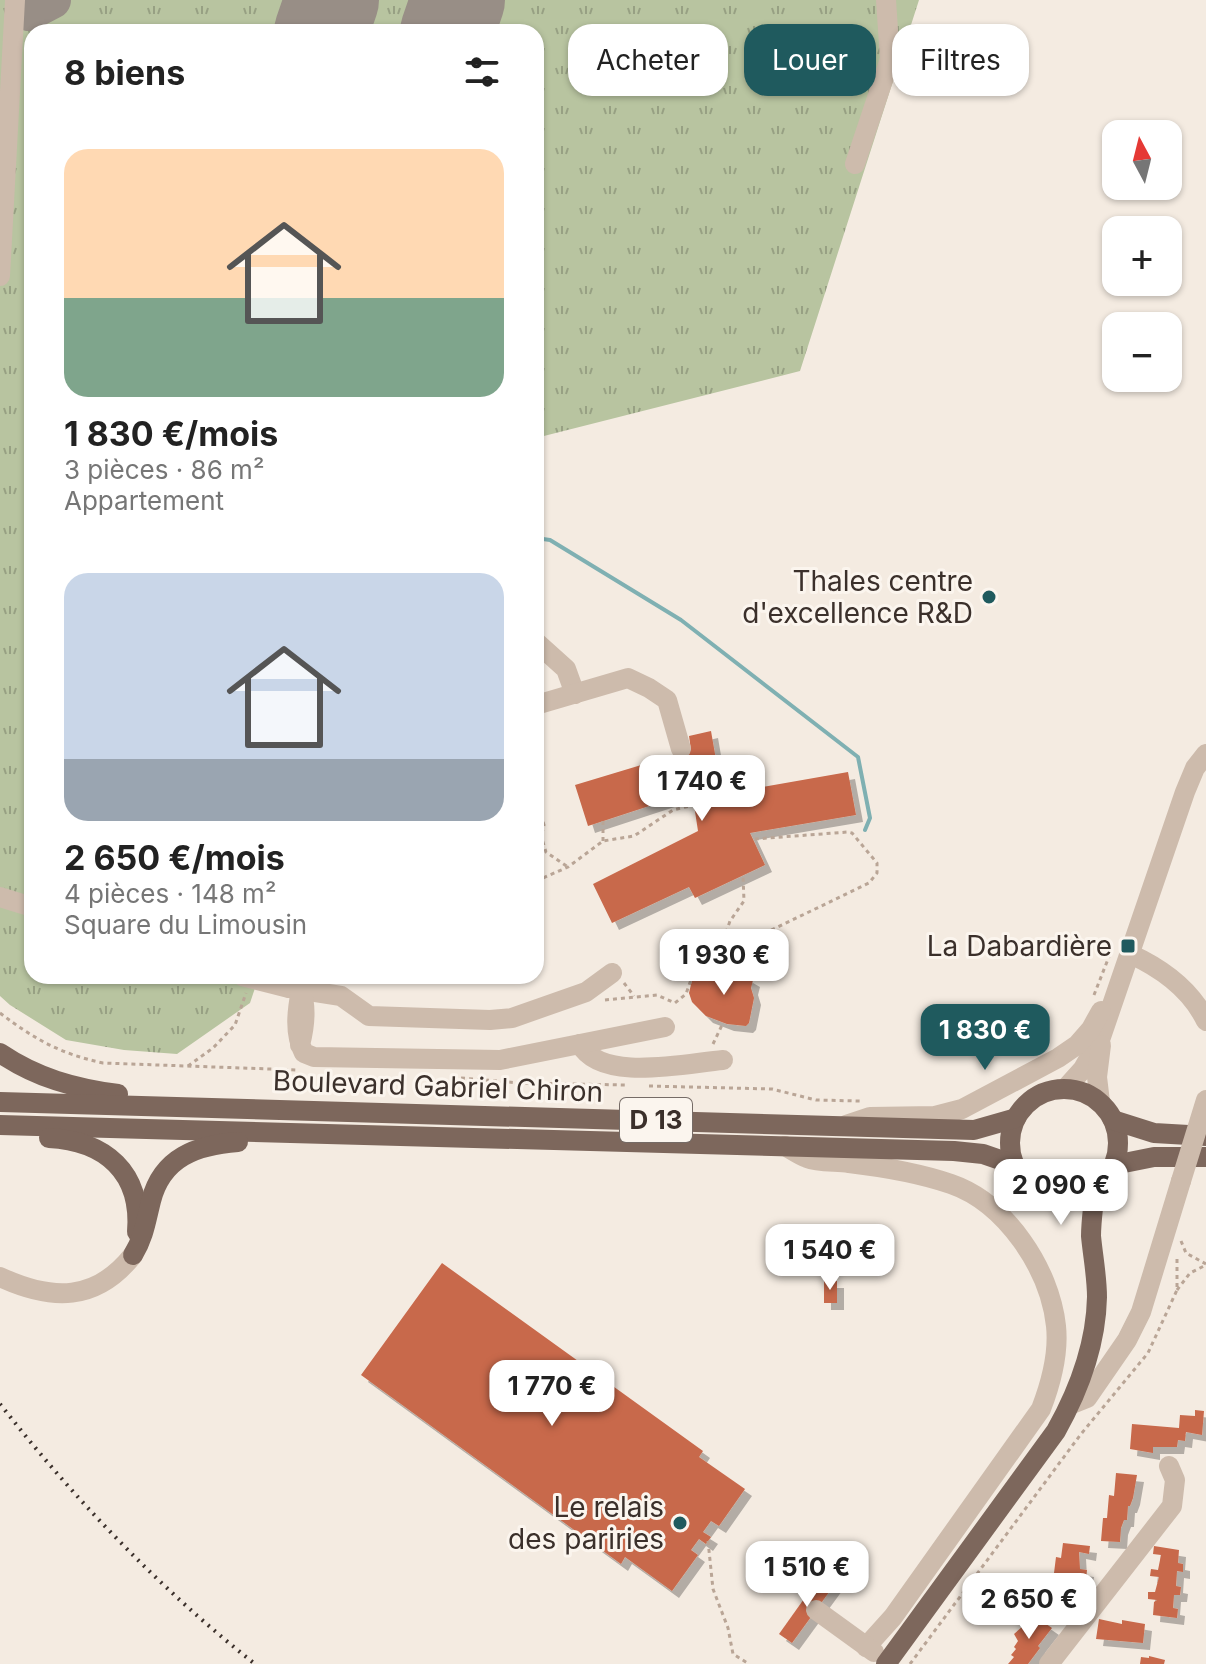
<!DOCTYPE html>
<html lang="fr">
<head>
<meta charset="utf-8">
<style>
  :root { --surface:#fff; --page:#f6f6f6; --text:#222; --muted:#767676; --accent:#1f5a5e }
  body { margin:0; font-family:Inter,sans-serif; background:var(--page); color:var(--text); height:100vh; display:flex; flex-direction:column; font-size:30px; white-space:nowrap }
  * { box-sizing:border-box; margin:0 }
  p { font-size:26px; color:var(--muted) }
  .icon { flex:none; width:44px; height:44px; fill:none; stroke:currentColor; stroke-width:2; stroke-linecap:round; stroke-linejoin:round }
  .map { position:relative; flex:1; overflow:hidden }
  .panel { position:absolute; left:24px; top:24px; width:520px; height:960px; display:flex; flex-direction:column; background:var(--surface); border-radius:24px; box-shadow:0 2px 6px #0004 }
  .panel>* { flex:none }
  .guide { position:absolute; left:568px; top:24px; width:518px; height:72px; display:flex; gap:16px }
  .needle { width:52px; rotate:353deg }
  .controls { position:absolute; left:1102px; top:120px; display:grid; gap:16px }
  .controls a { display:grid; place-items:center; width:80px; height:80px; border-radius:16px; background:var(--surface); box-shadow:0 2px 6px #0004; font-size:40px }
  .price { position:absolute; translate:-50% -68px; padding:0 18px; border-radius:16px; background:#fff; color:#222; font-size:26px; line-height:52px; filter:drop-shadow(0 2px 4px #0008) }
  .price::after { content:''; position:absolute; left:50%; top:48px; width:24px; height:18px; margin-left:-12px; background:inherit; clip-path:polygon(0 0,100% 0,50% 100%) }
  .price.on { background:var(--accent); color:#fff }
  ul { padding:0; list-style:none }
  li { display:grid; align-content:center; gap:16px; height:424px; padding:0 40px }
  li span { display:grid; place-items:center; height:248px; border-radius:24px; color:#555 }
  li>.icon { margin-inline-start:auto }
  span .icon { width:144px; height:144px; fill:#fffc; stroke-width:1 }
  li b { font-size:34px }
  h2 { display:flex; justify-content:space-between; align-items:center; height:96px; padding:0 40px; font-size:34px }
  .tag { padding:0 28px; border-radius:24px; background:var(--surface); box-shadow:0 2px 6px #0004; font-size:28px; line-height:72px }
  .tag.on { background:var(--accent); color:#fff }
  .map>svg:first-child { display:block }
</style>
</head>
<body>
<div class="map">
<svg width="1206" height="1664" viewBox="0 0 1206 1664">
  <defs>
    <pattern id="grass-tufts" width="24" height="20" patternUnits="userSpaceOnUse" patternTransform="scale(2)"><rect width="24" height="20" fill="#b8c4a0"/><path d="M3 7l-1-3M5 7V3M7 7l1-3M15 17l-1-3M17 17v-4M19 17l1-3" fill="none" stroke="#97a083"/></pattern>
    <filter id="shadow"><feDropShadow dx="7" dy="7" stdDeviation="0" flood-color="#0004"/></filter>
  </defs>
  <rect width="100%" height="100%" fill="#f4ebe1"/>
  <polygon fill="url(#grass-tufts)" points="0,0 919,0 800,371 536,438 536,32 32,32 32,976 259,976 250,1003 177,1054 124,1050 66,1040 10,1005 0,996"/>
  <g fill="none" stroke-linecap="round" stroke-linejoin="round">
    <polyline stroke="#7fb0b2" stroke-width="4" points="536,538 550,540 681,620 858,757 870,818 865,830"/>
    <polyline stroke="#988e86" stroke-width="38" points="29,12 52,0"/>
    <g stroke="#988e86" stroke-width="94">
      <polyline points="321,32 332,0"/>
      <polyline points="447,32 458,0"/>
    </g>
  </g>
  <g fill="#c8694b" filter="url(#shadow)">
    <polygon points="711,731 722,794 848,772 856,815 750,833 765,865 695,898 689,887 612,923 593,884 698,831 692,792 588,826 575,785 691,750 689,736"/>
    <polygon points="732,971 739,972 753,980 751,988 754,998 749,1023 746,1026 727,1024 706,1016 692,1002 689,993 693,976 698,972 716,977"/>
    <polygon points="442,1263 703,1451 699,1457 745,1489 719,1526 711,1521 703,1532 711,1537 706,1544 699,1539 691,1550 698,1555 672,1591 625,1557 621,1564 361,1375"/>
    <rect x="824" y="1281" width="13" height="22"/>
    <polygon points="1195,1410 1204,1411 1202,1435 1186,1432 1185,1441 1178,1440 1177,1447 1153,1447 1153,1453 1130,1449 1132,1424 1179,1428 1180,1415 1195,1416"/>
    <polygon points="1116,1473 1137,1475 1133,1498 1130,1506 1128,1506 1127,1520 1124,1520 1121,1528 1120,1542 1101,1541 1103,1518 1107,1518 1109,1495 1114,1496"/>
    <polygon points="1063,1543 1090,1546 1089,1554 1079,1552 1080,1569 1087,1570 1086,1577 1076,1576 1079,1578 1077,1591 1070,1591 1067,1606 1075,1607 1074,1614 1050,1612 1051,1598 1045,1597 1046,1588 1052,1589 1056,1557 1061,1558"/>
    <polygon points="1154,1546 1179,1550 1178,1563 1183,1564 1183,1572 1177,1571 1176,1586 1181,1587 1180,1595 1174,1595 1173,1608 1178,1609 1177,1618 1153,1615 1154,1602 1157,1600 1148,1599 1148,1592 1155,1592 1159,1577 1150,1576 1151,1569 1158,1570 1161,1555 1153,1554"/>
    <polygon points="821,1575 835,1584 792,1643 779,1634"/>
    <polygon points="1036,1617 1052,1628 1038,1646 1040,1648 1028,1664 1008,1664 1014,1657 1011,1655 1016,1649 1014,1647 1018,1641 1014,1634 1024,1625 1027,1627"/>
    <polygon points="1099,1619 1122,1624 1122,1620 1145,1624 1143,1643 1096,1639"/>
    <polygon points="1149,1656 1165,1660 1164,1664 1140,1664 1141,1657 1149,1658"/>
  </g>
  <g fill="none" stroke-linecap="round" stroke-linejoin="round">
    <g stroke="#b9a596" stroke-width="3" stroke-dasharray="4 4" stroke-linecap="butt">
      <polyline points="536,799 544,825 541,837"/>
      <polyline points="538,826 546,852 568,867"/>
      <polyline points="603,841 603,821"/>
      <polyline points="536,881 568,867 603,841 634,836 673,810 694,805"/>
      <polyline points="720,948 730,950 869,883 877,873 877,863 852,833 848,832 755,839"/>
      <polyline points="624,983 634,996"/>
      <polyline points="1094,995 1110,954"/>
      <polyline points="605,1000 657,995 675,1003 686,994 694,971 714,968 730,921 744,901 743,876"/>
      <path d="M0 1013C34 1039 61 1054 103 1063L298 1070"/>
      <polyline points="713,1044 723,1023"/>
      <polyline points="188,1066 213,1048 235,1025 246,993"/>
      <polyline points="461,1078 520,1083 625,1085"/>
      <polyline points="649,1086 772,1089 816,1100 860,1101"/>
      <polyline points="1181,1241 1186,1253 1206,1264"/>
      <polyline points="1177,1290 1190,1273 1206,1265"/>
      <polyline points="708,1541 713,1589 728,1628 733,1654 749,1664"/>
      <polyline points="910,1664 1081,1434 1148,1353 1177,1290 1177,1255"/>
    </g>
    <g stroke="#cdbbac" stroke-width="20">
      <polyline points="855,164 890,59 886,0"/>
      <polyline points="0,276 15,0"/>
      <polyline points="536,642 566,669 575,694"/>
      <polyline points="536,705 628,678 649,688 667,700 681,749"/>
      <polyline points="0,897 32,907"/>
      <path d="M1130 954C1161 968 1191 990 1206 1021"/>
      <polyline points="242,976 289,988 292,976"/>
      <polyline points="290,988 341,996 369,1016 490,1020 512,1018 586,992 612,973"/>
      <path d="M580 1044C601 1083 686 1063 723 1060"/>
      <path d="M300 1045C305 1026 307 1008 301 990 297 1011 294 1033 304 1053L314 1057 500 1060 665 1027"/>
      <polyline points="1065,1089 1083,1069 1101,1037 1185,792 1195,768 1206,754"/>
      <polyline points="1100,1102 1097,1077 1101,1045"/>
      <polyline points="846,1125 870,1117 935,1116 962,1109 1058,1058 1077,1045 1091,1029 1101,1011"/>
      <path d="M785 1146C792 1150 799 1155 807 1158 819 1163 836 1161 849 1163 883 1167 919 1173 951 1184 1006 1203 1050 1269 1056 1326 1059 1354 1051 1383 1041 1409L893 1617 866 1647"/>
      <path d="M0 1277C52 1301 96 1302 133 1255"/>
      <polyline points="1072,1404 1087,1398 1127,1340 1141,1312 1181,1181"/>
      <polyline points="816,1610 874,1652"/>
      <polyline points="1049,1664 1172,1506 1175,1480 1169,1466"/>
    </g>
    <g stroke="#7d675c" stroke-width="20">
      <path d="M0 1053C37 1078 74 1088 118 1094"/>
      <circle cx="1064" cy="1143" r="54"/>
      <polyline points="0,1102 974,1130 1016,1118"/>
      <polyline points="1113,1120 1154,1133 1206,1136"/>
      <polyline points="0,1125 954,1151 983,1154 1015,1165"/>
      <path d="M49 1138C105 1141 142 1172 137 1232"/>
      <polyline points="1114,1165 1154,1157 1206,1157"/>
      <path d="M133 1255C144 1237 146 1221 151 1201 162 1157 197 1145 238 1142"/>
      <path d="M886 1664 1056 1431C1079 1390 1096 1345 1097 1297 1097 1277 1093 1257 1091 1236 1091 1220 1094 1203 1095 1187"/>
    </g>
    <path stroke="#3b302b" stroke-width="4" stroke-dasharray="2 6" stroke-linecap="butt" d="M0 1404C75 1500 160 1589 255 1664"/>
    <polyline stroke="#cdbbac" stroke-width="20" points="1181,1181 1206,1100"/>
  </g>
  <g fill="#1f5a5e" stroke="#fbf5ee" stroke-width="3">
    <circle cx="989" cy="597" r="8"/>
    <rect x="1120" y="938" width="16" height="16" rx="4"/>
    <circle cx="680" cy="1523" r="8"/>
  </g>
  <g text-anchor="middle" stroke-width="6" stroke-linejoin="round" paint-order="stroke">
    <rect fill="#fbf5ee" stroke="#756b66" stroke-width="2" x="620" y="1098" width="72" height="44" rx="6"/>
    <g font-size="26" font-weight="bold" fill="#3b302b">
      <text x="656" y="1129">D 13</text>
    </g>
    <g font-size="28" fill="#3b302b" stroke="#fbf5ee" text-anchor="end">
      <text x="973" y="591">Thales centre<tspan x="973" dy="32">d'excellence R&amp;D</tspan></text>
      <text x="1112" y="956">La Dabardière</text>
      <text x="664" y="1517">Le relais<tspan x="664" dy="32">des pariries</tspan></text>
    </g>
    <g font-size="28" fill="#3b302b" stroke="#fbf5ee">
      <text transform="translate(438 1086) rotate(2)" y="10">Boulevard Gabriel Chiron</text>
    </g>
  </g>
</svg>
<div class="controls">
<a><svg class="needle" viewBox="-14 -14 28 28"><path d="M0-13l5 13h-10z" fill="#e53935"/><path d="M0 13l5-13h-10z" fill="#767676"/></svg></a>
<a>+</a>
<a>−</a>
</div>
<b class="price" style="left:702px;top:823px">1 740 €</b>
<b class="price" style="left:724px;top:997px">1 930 €</b>
<b class="price on" style="left:985px;top:1072px">1 830 €</b>
<b class="price" style="left:1061px;top:1227px">2 090 €</b>
<b class="price" style="left:830px;top:1292px">1 540 €</b>
<b class="price" style="left:552px;top:1428px">1 770 €</b>
<b class="price" style="left:807px;top:1609px">1 510 €</b>
<b class="price" style="left:1029px;top:1641px">2 650 €</b>
<div class="guide">
<a class="tag">Acheter</a>
<a class="tag on">Louer</a>
<a class="tag">Filtres</a>
</div>
<section class="panel">
<h2>8 biens<svg class="icon" aria-label="filters" viewBox="0 0 24 24"><path d="M4 7h16M4 17h16"/><circle cx="9" cy="7" r="2"/><circle cx="15" cy="17" r="2"/></svg></h2>
<ul>
<li><span style="background:linear-gradient(#ffd9b3 60%,#7fa58c 0)"><svg class="icon" aria-label="home" viewBox="0 0 24 24"><path d="M3 11l9-7 9 7M6 9v11h12V9"/></svg></span><div><b>1 830 €/mois</b><p>3 pièces · 86 m²</p><p>Appartement</p></div></li>
<li><span style="background:linear-gradient(#c9d6e8 75%,#9aa5b1 0)"><svg class="icon" aria-label="home" viewBox="0 0 24 24"><path d="M3 11l9-7 9 7M6 9v11h12V9"/></svg></span><div><b>2 650 €/mois</b><p>4 pièces · 148 m²</p><p>Square du Limousin</p></div></li>
</ul>
</section>
</div>
</body>
</html>
